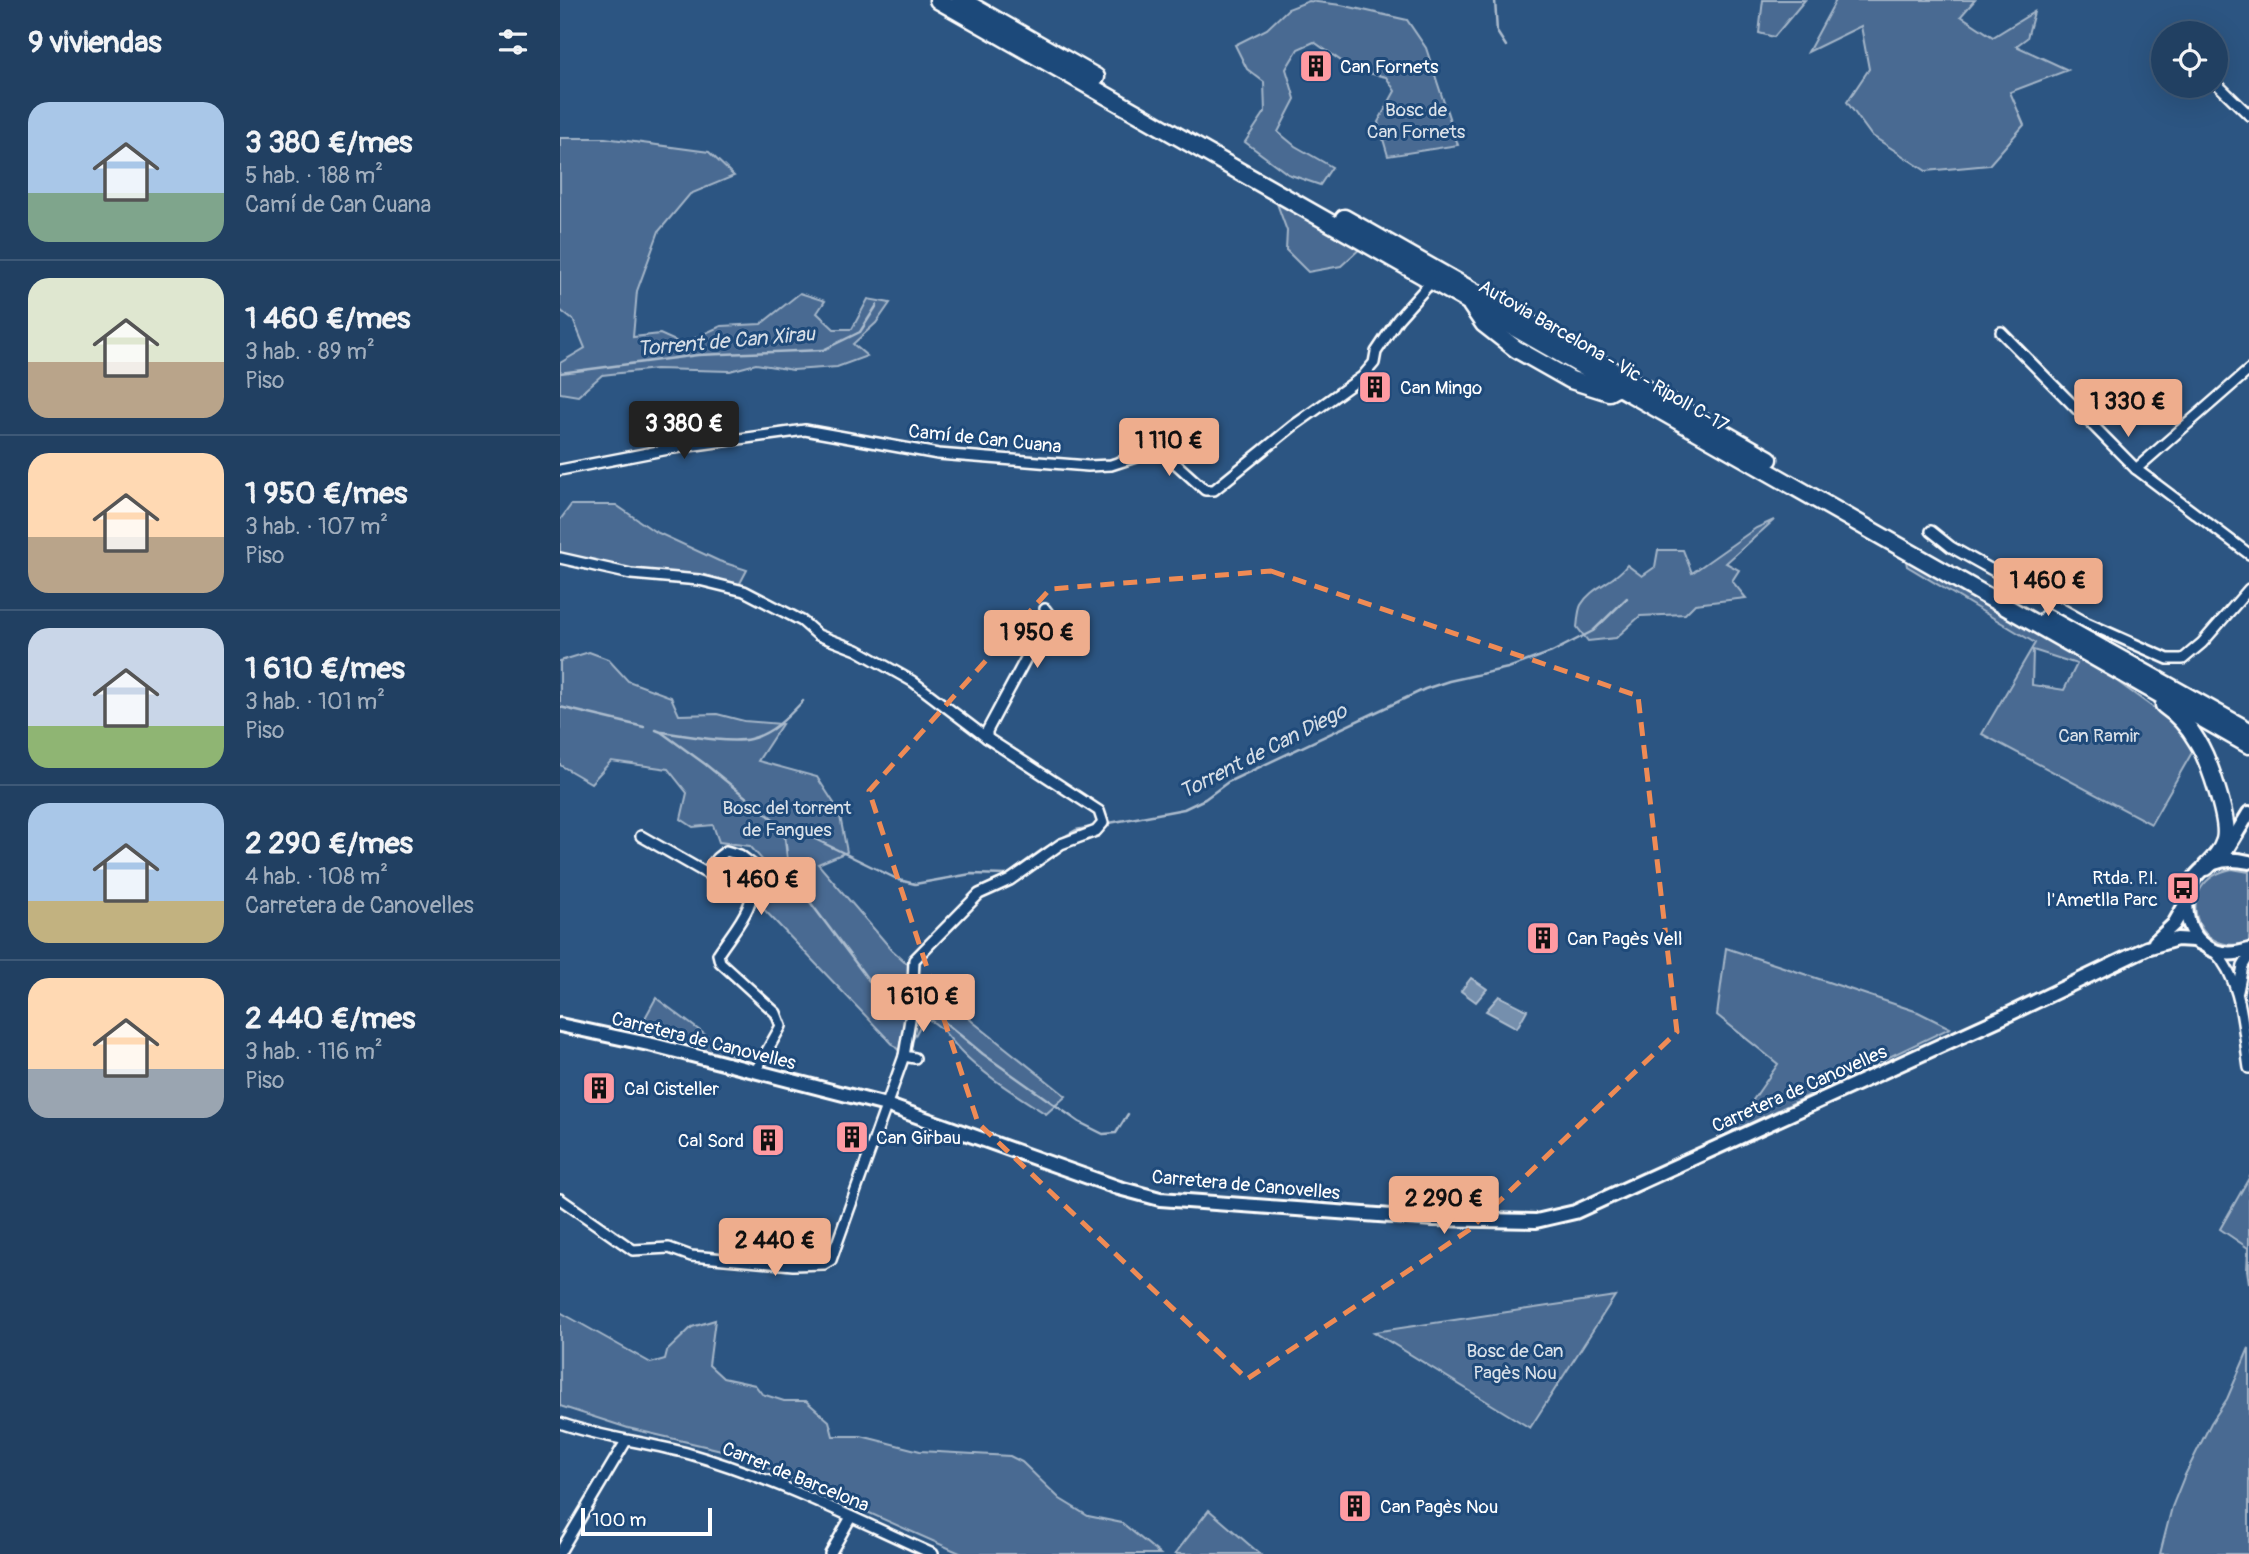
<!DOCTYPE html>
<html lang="es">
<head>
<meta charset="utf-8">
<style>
  :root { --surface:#214062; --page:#2d4b6b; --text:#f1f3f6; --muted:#a2afbe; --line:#3e5977; --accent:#eead8d }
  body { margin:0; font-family:Pangolin,sans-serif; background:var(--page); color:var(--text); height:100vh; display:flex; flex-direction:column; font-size:26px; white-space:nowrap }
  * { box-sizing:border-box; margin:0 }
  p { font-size:23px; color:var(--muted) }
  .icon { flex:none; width:38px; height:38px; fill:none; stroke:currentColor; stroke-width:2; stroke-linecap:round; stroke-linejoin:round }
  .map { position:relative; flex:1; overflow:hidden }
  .sheet { display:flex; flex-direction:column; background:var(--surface); width:560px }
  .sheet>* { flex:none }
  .controls { position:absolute; left:1591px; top:21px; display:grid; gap:14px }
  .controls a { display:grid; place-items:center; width:77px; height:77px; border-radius:50%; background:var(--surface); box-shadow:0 7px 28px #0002,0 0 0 2px var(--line); font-size:35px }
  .scale { position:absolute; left:21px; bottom:18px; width:131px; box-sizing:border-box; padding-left:7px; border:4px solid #fff; border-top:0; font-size:19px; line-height:24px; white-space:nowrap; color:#fff; -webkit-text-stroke:5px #1f4a7a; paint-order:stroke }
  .price { position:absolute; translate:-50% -60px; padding:0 16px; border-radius:7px; background:var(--accent); color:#111; font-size:23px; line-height:46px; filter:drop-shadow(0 2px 4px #0008) }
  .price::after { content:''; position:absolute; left:50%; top:42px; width:21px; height:16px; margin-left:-10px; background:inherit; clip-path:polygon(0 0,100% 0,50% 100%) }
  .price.selected { background:#222; color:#fff }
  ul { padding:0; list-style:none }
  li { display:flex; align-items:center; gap:21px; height:175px; padding:0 28px }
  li+li { border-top:2px solid var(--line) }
  li span { display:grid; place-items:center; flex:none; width:196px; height:140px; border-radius:21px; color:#555 }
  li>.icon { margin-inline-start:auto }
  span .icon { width:84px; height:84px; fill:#fffc; stroke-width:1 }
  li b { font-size:30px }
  h2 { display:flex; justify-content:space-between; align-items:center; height:84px; padding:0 28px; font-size:30px }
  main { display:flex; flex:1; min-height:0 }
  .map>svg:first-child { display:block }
</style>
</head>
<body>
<main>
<section class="sheet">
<h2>9 viviendas<svg class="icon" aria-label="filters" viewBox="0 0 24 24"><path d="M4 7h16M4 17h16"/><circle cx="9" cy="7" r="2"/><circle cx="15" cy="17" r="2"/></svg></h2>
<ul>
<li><span style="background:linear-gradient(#a9c7e8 65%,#7fa58c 0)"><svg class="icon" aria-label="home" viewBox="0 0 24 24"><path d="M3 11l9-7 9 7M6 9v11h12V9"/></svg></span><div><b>3 380 €/mes</b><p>5 hab. · 188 m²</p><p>Camí de Can Cuana</p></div></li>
<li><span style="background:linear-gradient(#dfe7d0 60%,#b9a48a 0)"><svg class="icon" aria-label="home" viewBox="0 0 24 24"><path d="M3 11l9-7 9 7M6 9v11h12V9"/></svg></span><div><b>1 460 €/mes</b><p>3 hab. · 89 m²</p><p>Piso</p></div></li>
<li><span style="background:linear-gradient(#ffd9b3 60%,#b9a48a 0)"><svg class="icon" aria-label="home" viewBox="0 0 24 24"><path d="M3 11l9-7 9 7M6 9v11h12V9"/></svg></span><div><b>1 950 €/mes</b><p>3 hab. · 107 m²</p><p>Piso</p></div></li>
<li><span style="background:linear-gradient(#c9d6e8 70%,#8fb573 0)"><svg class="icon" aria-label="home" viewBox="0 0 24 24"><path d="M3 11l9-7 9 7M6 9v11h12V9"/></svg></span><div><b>1 610 €/mes</b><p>3 hab. · 101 m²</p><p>Piso</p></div></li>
<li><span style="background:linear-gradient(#a9c7e8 70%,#c2b280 0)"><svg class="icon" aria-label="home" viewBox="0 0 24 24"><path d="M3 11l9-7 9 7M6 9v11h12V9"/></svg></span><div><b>2 290 €/mes</b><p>4 hab. · 108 m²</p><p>Carretera de Canovelles</p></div></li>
<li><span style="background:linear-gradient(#ffd9b3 65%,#9aa5b1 0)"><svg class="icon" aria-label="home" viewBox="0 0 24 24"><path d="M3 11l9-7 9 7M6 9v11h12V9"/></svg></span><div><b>2 440 €/mes</b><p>3 hab. · 116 m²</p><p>Piso</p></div></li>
</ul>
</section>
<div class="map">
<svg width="1689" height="1554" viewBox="0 0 1689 1554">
  <rect width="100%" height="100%" fill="#2c5582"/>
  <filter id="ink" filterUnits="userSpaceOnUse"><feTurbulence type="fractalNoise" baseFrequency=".0143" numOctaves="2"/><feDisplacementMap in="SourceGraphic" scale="14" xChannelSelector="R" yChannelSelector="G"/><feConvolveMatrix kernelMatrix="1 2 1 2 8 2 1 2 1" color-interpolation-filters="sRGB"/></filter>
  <g filter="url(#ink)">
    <g fill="#486b92" stroke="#a4b5c8" stroke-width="2" fill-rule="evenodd">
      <polygon points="1203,0 1245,0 1214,37 1199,33"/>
      <polygon points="1276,0 1415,0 1401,16 1433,37 1474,12 1467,38 1456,46 1508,70 1450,92 1464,125 1429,165 1366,171 1311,135 1287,102 1309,69 1301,26 1248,52"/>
      <polygon points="749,1 781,5 847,20 866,48 898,145 828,156 818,122 835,91 826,77 794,70 754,42 738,49 726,69 735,99 718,132 735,146 772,167 760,185 728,174 685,142 705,112 704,82 687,69 675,45 707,29 728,9"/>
      <polygon points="0,138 45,138 149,152 174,176 130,194 99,231 77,291 73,337 100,334 122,344 161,326 201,324 240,293 265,301 257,313 274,329 292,329 308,299 330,303 316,323 293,344 307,356 277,367 233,370 196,364 170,371 96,369 42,375 18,396 0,393 0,363 25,348 14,321 0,310"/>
      <polygon points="715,198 802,247 781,266 748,272 726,250 727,231"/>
      <polygon points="11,505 56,505 94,531 159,561 187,570 177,589 71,574 0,556 0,520"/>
      <path d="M1214 520 1166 563 1179 570 1172 581 1186 598 1135 604 1125 614 1080 616 1056 638 1028 641 1017 627C1018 621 1018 611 1021 605 1031 587 1055 582 1067 565L1082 576 1095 567 1098 550H1123L1132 573 1196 528Z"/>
      <path d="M1345 556 1522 656 1620 727 1634 749 1591 824 1422 734 1475 643 1347 566ZM1473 650 1517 664 1504 690 1472 685Z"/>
      <path d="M29 652 48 659 68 681 111 697 119 715 157 714 184 721 222 724 198 761 257 777 279 811 287 852 258 864 332 950 413 1022 506 1096 486 1114C457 1095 426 1077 401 1051 386 1036 385 1028 365 1017L344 1056 195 900 205 884 206 864 190 846 159 842 153 825 133 827 121 819 127 793 108 769 51 761 31 783 0 765V661Z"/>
      <path d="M1672 869 1689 872V942C1633 960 1611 881 1672 869Z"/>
      <polygon points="1166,948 1358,1012 1390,1028 1170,1133 1218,1064 1157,1015"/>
      <polygon points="96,998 183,1063 74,1038"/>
      <polygon points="1689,1178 1689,1283 1687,1270 1688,1248 1660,1229"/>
      <polygon points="1055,1296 970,1428 814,1332"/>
      <polygon points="0,1312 91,1363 105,1359 107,1351 132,1327 155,1320 149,1365 163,1378 195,1385 202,1394 224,1401 246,1401 269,1421 273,1436 301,1436 360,1451 450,1456 462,1462 500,1499 528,1516 562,1523 600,1554 402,1554 174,1453 68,1428 0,1406"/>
      <polygon points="1689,1348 1689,1554 1600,1554 1612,1507 1624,1477 1651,1423 1667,1399"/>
      <polygon points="649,1510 700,1554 615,1554"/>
    </g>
    <g fill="#748fad" stroke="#acbcce" stroke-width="2">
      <polygon points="911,978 927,989 916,1002 901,991"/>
      <polygon points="939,996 967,1010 957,1028 926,1011"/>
    </g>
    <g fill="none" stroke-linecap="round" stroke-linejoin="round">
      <g stroke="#acbcce" stroke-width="2.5">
        <polyline points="935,0 937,32 946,46"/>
        <polyline points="0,373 138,355 263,350 300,332 317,305"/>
        <polyline points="0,707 84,727"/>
        <polyline points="96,730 101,732 145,764 224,828 229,874 313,986 349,1003"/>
        <path d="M102 732C124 735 169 744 190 739 212 734 228 717 243 701"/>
        <polyline points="544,824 624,809 645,799 668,782 865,689 889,681 948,668 992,652 1033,631 1067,598"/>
        <polyline points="224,828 249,836 339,880 355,884 411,874 447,875 483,849 516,830 537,826"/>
        <polyline points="355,1004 364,1005 423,1054 519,1122 543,1134 556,1133 568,1114"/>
      </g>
      <g stroke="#fff" stroke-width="14">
        <g id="street">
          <polyline points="1656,83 1689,115"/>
          <polyline points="1441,332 1576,469 1689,554"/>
          <polyline points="1576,469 1689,370"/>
          <polyline points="0,470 114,448 245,430 378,454 528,466 551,465 591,452 605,454 645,490 654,490 733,426 802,377 814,363 816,352 838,319 872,281"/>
          <polyline points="1371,531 1391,547 1527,623 1608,659 1623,659 1642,643 1689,589"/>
          <polyline points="0,558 71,574 139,580 184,591 242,621 258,635 297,650 352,681 427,738 539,811 543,823 536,831 501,844 450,880 419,894 354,960 352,1007 344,1056"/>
          <polyline points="427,738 427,731 486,621 488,613 485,609"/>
          <path d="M81 836 146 873 157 858 166 851 180 855 196 867C194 910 181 920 158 954L160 962 216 1013 221 1026 195 1072"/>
          <path d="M1654 951C1683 980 1683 1030 1689 1068"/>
          <polyline points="1678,991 1683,966 1689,956"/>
          <polyline points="0,1199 73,1250 109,1248 131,1256 233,1265 264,1264 271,1260 344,1056 355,1058"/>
          <path d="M0 1423C42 1438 87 1442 130 1454 214 1478 293 1518 373 1554"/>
          <polyline points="0,1552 66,1441"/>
          <polyline points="270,1554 291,1517"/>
        </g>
      </g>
      <g stroke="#fff" stroke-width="18">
        <g id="secondary">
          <polyline points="1664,854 1689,813"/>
          <path d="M1689 862C1600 842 1611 976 1689 950"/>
          <polyline points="1595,942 1614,924 1625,905"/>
          <polyline points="0,1025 93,1045 326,1105 559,1188 600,1199 873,1219 976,1221 1015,1212 1441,1018 1587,948 1617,939 1634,940 1643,944"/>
        </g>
      </g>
      <g stroke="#fff" stroke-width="21">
        <g id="highway">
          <polyline points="378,0 1689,745"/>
          <polyline points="401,0 536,77"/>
          <polyline points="784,218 1209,459"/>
          <polyline points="911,305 924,324 956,349 1011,380 1049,392 1058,387"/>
          <polyline points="1487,618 1689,731"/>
          <path d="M1604 705C1617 714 1629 727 1637 741 1648 758 1670 821 1665 840 1662 851 1654 859 1646 867"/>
        </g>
      </g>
      <use href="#street" stroke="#1f4a7a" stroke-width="9"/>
      <use href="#secondary" stroke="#1f4a7a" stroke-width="12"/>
      <use href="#highway" stroke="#1f4a7a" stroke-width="16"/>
    </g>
  </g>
  <path fill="none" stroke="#ef8b55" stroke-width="5" stroke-dasharray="14 9" stroke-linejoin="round" d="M711 571 1078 696 1117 1032 909 1230 687 1379 418 1123 309 791 490 589Z"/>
  <defs>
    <g id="building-square" transform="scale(1.75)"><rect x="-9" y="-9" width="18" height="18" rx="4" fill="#ff9aa2" stroke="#1f4a7a"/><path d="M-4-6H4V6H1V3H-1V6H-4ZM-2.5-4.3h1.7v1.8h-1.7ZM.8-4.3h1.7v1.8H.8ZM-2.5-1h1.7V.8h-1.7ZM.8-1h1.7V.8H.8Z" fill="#111"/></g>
    <g id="bus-square" transform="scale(1.75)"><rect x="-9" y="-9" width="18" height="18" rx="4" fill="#ff9aa2" stroke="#1f4a7a"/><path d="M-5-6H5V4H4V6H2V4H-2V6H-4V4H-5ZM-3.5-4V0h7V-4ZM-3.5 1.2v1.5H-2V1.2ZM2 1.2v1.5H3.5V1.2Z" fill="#111"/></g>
  </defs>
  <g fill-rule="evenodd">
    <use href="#building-square" x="756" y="66"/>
    <use href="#building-square" x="815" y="387"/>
    <use href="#bus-square" x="1623" y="888"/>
    <use href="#building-square" x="983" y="938"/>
    <use href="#building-square" x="39" y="1088"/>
    <use href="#building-square" x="292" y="1137"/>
    <use href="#building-square" x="208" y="1140"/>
    <use href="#building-square" x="795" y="1506"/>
  </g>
  <g text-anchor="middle" stroke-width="6" stroke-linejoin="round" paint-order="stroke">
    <g font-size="19" fill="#fff" stroke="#1f4a7a" text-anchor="start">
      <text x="780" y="73">Can Fornets</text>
      <text x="840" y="394">Can Mingo</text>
      <text x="1598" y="884" text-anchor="end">Rtda. P.I.<tspan x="1598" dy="22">l'Ametlla Parc</tspan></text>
      <text x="1007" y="945">Can Pagès Vell</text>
      <text x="64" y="1095">Cal Cisteller</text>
      <text x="316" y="1144">Can Girbau</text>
      <text x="184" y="1147" text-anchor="end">Cal Sord</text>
      <text x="820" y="1513">Can Pagès Nou</text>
    </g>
    <g font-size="19" fill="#dae1e9" stroke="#1f4a7a">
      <text x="856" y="116">Bosc de<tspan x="856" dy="22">Can Fornets</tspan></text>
      <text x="1539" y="742">Can Ramir</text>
      <text x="227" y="814">Bosc del torrent<tspan x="227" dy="22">de Fangues</tspan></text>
      <text x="955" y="1357">Bosc de Can<tspan x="955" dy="22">Pagès Nou</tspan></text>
    </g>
    <g font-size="19" fill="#fff" stroke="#1f4a7a">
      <text transform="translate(1044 355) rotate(30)" y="7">Autovia Barcelona - Vic - Ripoll C-17</text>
      <text transform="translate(425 438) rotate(6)" y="7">Camí de Can Cuana</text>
      <text transform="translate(144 1040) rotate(14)" y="7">Carretera de Canovelles</text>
      <text transform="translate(1239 1088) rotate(-24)" y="7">Carretera de Canovelles</text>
      <text transform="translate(686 1184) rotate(5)" y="7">Carretera de Canovelles</text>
      <text transform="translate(236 1476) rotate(22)" y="7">Carrer de Barcelona</text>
    </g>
    <g font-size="21" font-style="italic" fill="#d5dde6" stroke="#1f4a7a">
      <text transform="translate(166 341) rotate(-5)" y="7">Torrent de Can Xirau</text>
      <text transform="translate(703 751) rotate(-27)" y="7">Torrent de Can Diego</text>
    </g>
  </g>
</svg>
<div class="controls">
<a><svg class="icon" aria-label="locate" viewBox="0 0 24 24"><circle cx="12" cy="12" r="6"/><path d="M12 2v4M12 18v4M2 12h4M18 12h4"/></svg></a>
</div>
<div class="scale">100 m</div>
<b class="price" style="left:1568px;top:439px">1 330 €</b>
<b class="price selected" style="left:124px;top:461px">3 380 €</b>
<b class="price" style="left:609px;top:478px">1 110 €</b>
<b class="price" style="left:1488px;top:618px">1 460 €</b>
<b class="price" style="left:477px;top:670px">1 950 €</b>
<b class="price" style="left:201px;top:917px">1 460 €</b>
<b class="price" style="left:363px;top:1034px">1 610 €</b>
<b class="price" style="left:884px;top:1236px">2 290 €</b>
<b class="price" style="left:215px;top:1278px">2 440 €</b>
</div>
</main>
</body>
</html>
